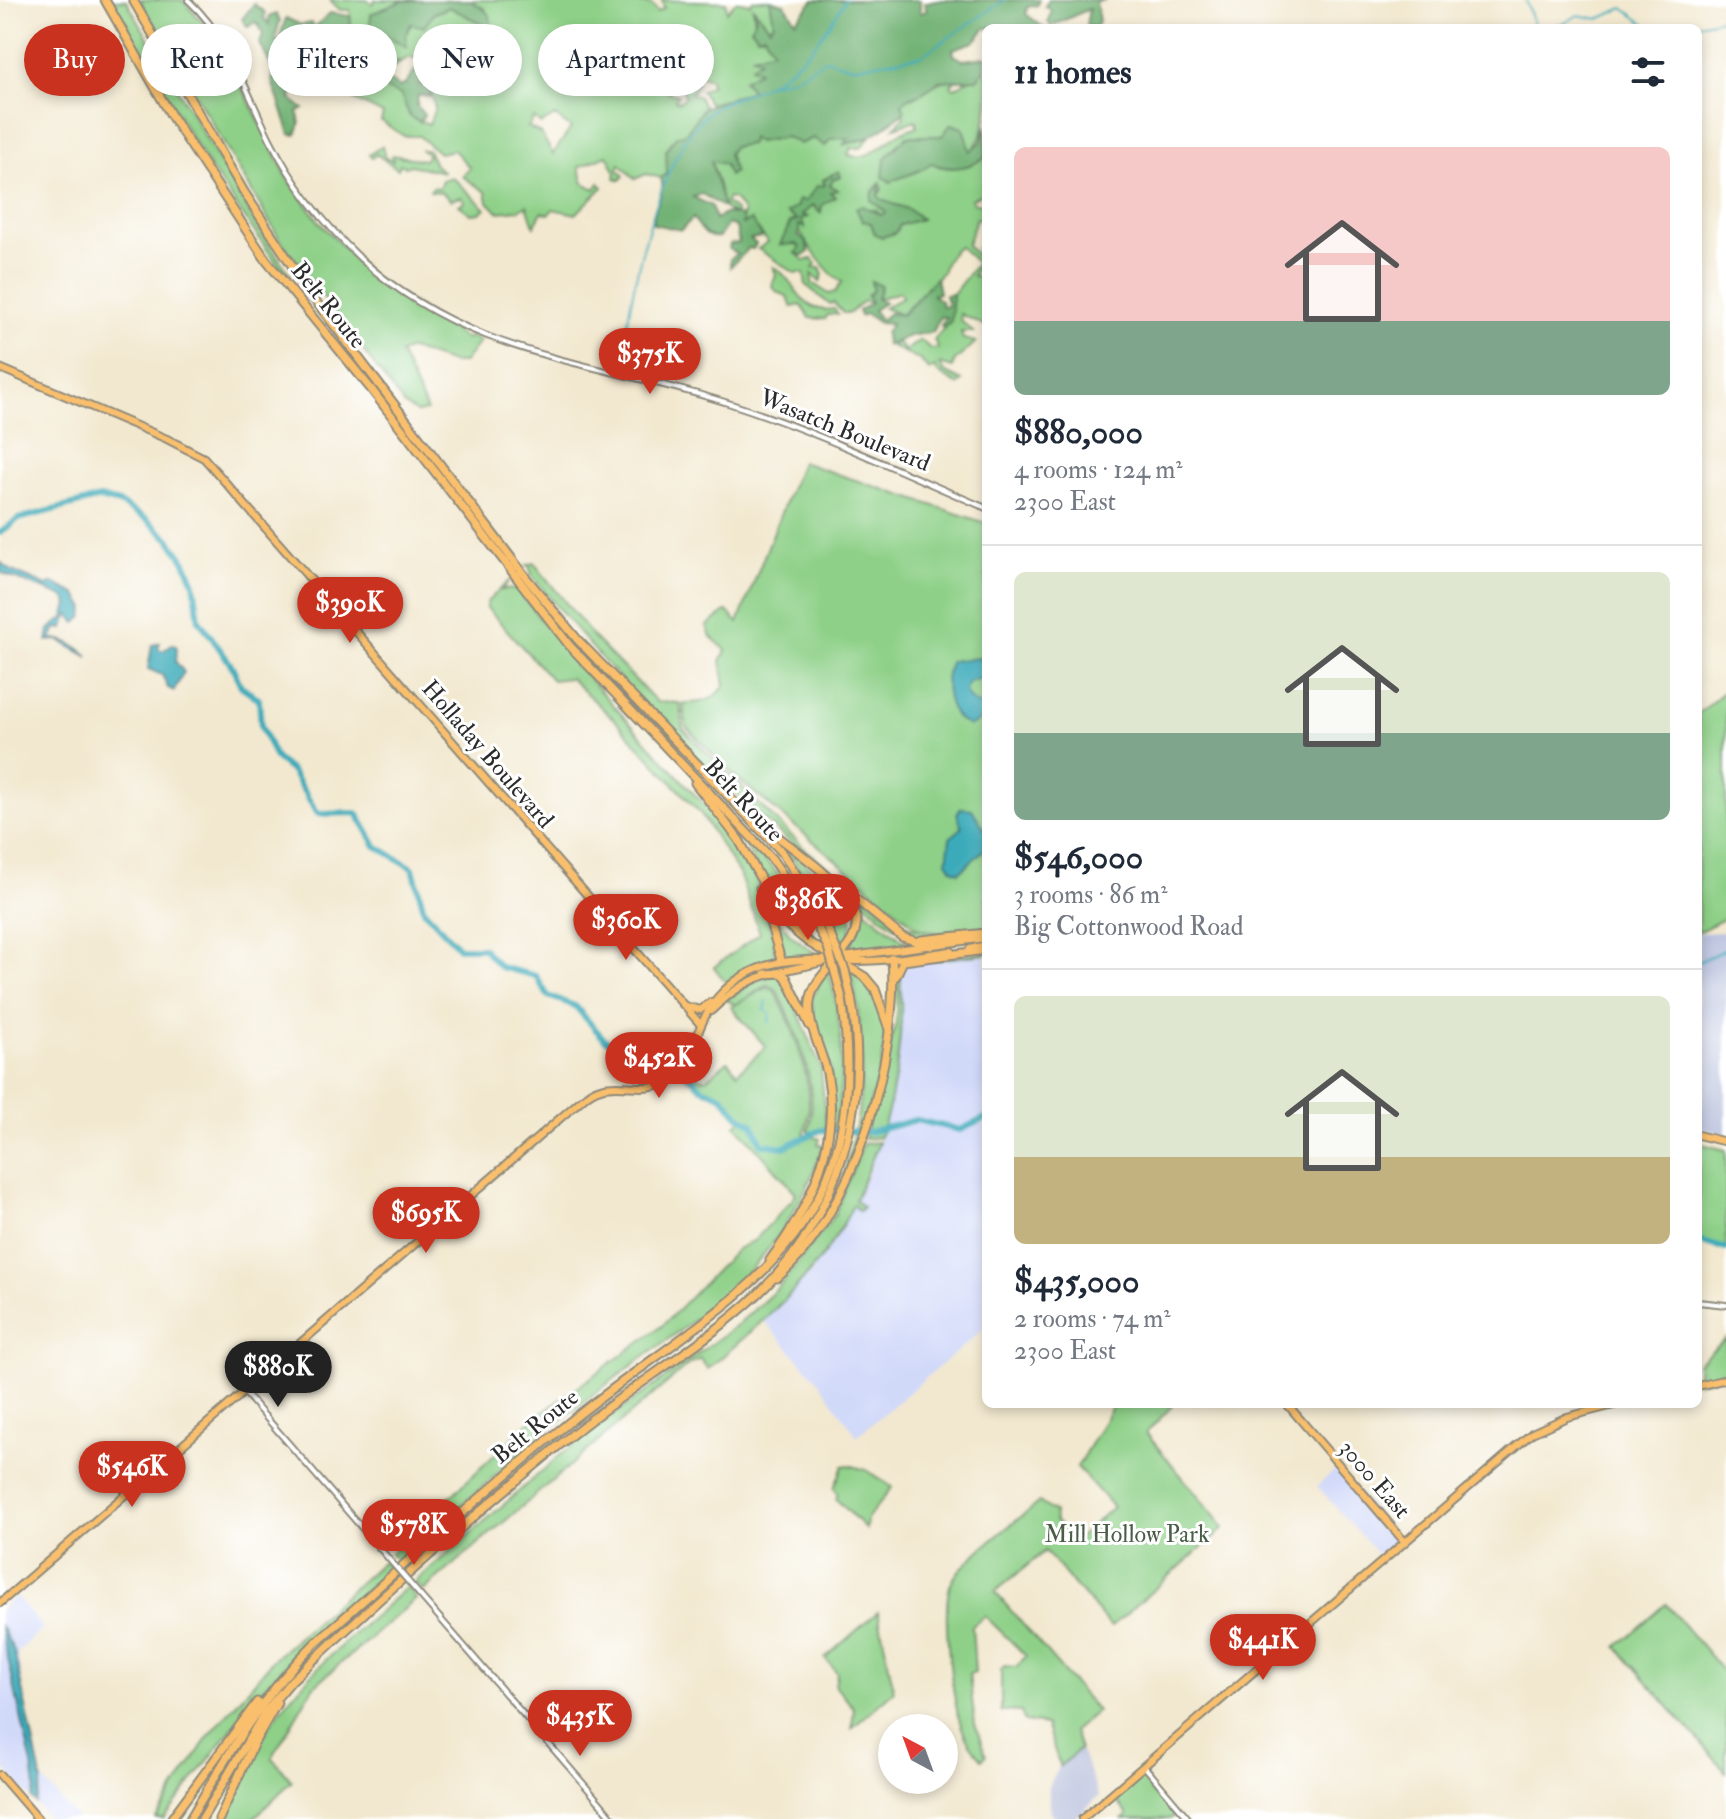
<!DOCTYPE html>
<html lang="en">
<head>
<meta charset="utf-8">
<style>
  :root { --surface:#fff; --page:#f2f2f3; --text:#1f2937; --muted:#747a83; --line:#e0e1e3; --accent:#c8321e }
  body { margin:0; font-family:"IM FELL Double Pica",serif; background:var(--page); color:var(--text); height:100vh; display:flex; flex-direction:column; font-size:30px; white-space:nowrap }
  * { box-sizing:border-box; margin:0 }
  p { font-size:26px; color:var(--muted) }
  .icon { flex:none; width:44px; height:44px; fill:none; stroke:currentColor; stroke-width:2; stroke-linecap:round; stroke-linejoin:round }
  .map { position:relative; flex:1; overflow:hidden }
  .sheet { position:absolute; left:982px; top:24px; width:720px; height:1384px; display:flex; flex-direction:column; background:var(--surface); border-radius:12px; box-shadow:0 4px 12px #0003 }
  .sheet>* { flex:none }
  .banner { position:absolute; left:24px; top:24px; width:760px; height:72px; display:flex; gap:16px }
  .needle { width:52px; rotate:319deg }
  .fabs { position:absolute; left:878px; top:1714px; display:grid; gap:16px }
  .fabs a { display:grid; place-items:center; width:80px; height:80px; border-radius:50%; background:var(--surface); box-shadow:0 4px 12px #0003; font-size:40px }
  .price { position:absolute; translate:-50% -68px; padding:0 18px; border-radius:28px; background:var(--accent); color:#fff; font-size:26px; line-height:52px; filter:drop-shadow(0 2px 4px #0008) }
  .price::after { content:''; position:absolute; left:50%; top:48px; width:24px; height:18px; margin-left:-12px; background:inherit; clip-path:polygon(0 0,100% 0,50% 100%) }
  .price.on { background:#222; color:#fff }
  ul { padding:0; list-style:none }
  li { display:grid; align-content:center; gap:16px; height:424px; padding:0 32px }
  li+li { border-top:2px solid var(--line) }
  li span { display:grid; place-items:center; height:248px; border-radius:12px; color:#555 }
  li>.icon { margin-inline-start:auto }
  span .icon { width:144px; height:144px; fill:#fffc; stroke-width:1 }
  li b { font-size:34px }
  h2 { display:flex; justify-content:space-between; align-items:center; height:96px; padding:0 32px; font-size:34px }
  .chip { padding:0 28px; border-radius:36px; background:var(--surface); box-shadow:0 4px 12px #0003; font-size:28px; line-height:72px }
  .chip.on { background:var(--accent); color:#fff }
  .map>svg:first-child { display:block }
</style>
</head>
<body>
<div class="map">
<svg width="1726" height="1819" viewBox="0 0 1726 1819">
  <rect width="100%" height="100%" fill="#fff"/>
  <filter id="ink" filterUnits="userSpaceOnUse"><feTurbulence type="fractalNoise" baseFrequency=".0125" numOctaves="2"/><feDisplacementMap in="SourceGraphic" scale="16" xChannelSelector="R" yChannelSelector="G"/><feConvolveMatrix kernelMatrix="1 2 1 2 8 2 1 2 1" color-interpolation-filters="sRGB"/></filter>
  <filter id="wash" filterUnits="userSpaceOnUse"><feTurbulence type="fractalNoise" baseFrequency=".006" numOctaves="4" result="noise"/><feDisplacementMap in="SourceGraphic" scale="32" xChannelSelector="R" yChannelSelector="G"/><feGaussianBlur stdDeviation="1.8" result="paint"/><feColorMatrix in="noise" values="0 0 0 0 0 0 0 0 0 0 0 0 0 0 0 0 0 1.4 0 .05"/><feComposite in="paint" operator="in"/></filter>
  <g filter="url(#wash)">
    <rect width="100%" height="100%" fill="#f2e8cf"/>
    <g fill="#d1d9f9">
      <polygon points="986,955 986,1327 857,1436 820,1383 763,1320 811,1273 848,1215 869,1171 887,1118 901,1019 899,980 903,964"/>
      <polygon points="1338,1468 1395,1536 1394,1543 1379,1556 1317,1486"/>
      <polygon points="16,1596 43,1628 17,1653 37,1773 77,1819 49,1819 0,1763 0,1610"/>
    </g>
    <g fill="#bbc3de">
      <polygon points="1726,932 1726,1134 1698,1127 1698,933"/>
      <polygon points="1080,1749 1099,1796 1074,1819 1056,1819 1051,1813 1048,1787 1060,1766"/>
    </g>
    <g fill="#8ed088" stroke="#5c7e5a" stroke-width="2" fill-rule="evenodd">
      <polygon points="111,0 126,0 254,221 290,275 284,274 204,159"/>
      <polygon points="140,0 182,0 218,39 287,177 321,224 371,275 466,339 469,336 480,341 463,363 452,363 411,349 400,353 427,411 417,413 404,405 279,238"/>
      <path d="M330 0H367L372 4 375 0H415L402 1 361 30 373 50V36L379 31 406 46V34L411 24 449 7 490 28 485 9 469 0H631L629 2 652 5 658 12 664 8 662 0 726 2 727 12 736 1 750 4 753 0H770L774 23 769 28 753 9 757 36 764 34 773 50 754 56 761 59 760 70 750 78 752 91 710 104 701 91 711 85 710 79 701 76 694 57 688 51 700 41 697 34H689V40L681 33V40L676 45 684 53 683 65 690 61 693 70 667 92 678 95 675 100 679 102 685 97 681 85 693 80 698 82 691 94 699 97 704 107 686 133 676 137 667 174 661 178 646 174 635 179 620 164 618 169 624 176 620 180 615 178 616 173 607 155 579 167 584 183 595 189 599 183 603 187 576 214 553 209 549 214 542 212 534 226 527 205 519 210 498 212 488 202 486 192 462 176 470 168 454 150 439 153 419 136H404L381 121 383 114 345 95 341 76 347 59H352L349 49 343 53 347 29 351 25 350 10H340ZM408 57 425 60 424 66H432L431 57 437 58 440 75 419 84 430 87 435 108 429 124 410 117 401 94 381 87 379 63 404 61ZM555 116 571 128 553 154 541 134 528 127 534 118 541 124Z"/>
      <path d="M984 67C993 88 988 136 970 152L963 128 952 124 942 136H907L886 158 884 177 891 182C906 174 918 174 931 163 949 171 970 169 986 156V192L971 199 974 203 986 204V221L983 217 976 219 967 245 977 256 981 253 977 248 986 240V271L983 267 976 269 973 276 980 278 979 284 986 291 983 307 986 326 960 314 961 321 973 332H961L963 339 976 342 954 362 953 368 939 364 944 372 962 381 958 385 936 371 935 367 929 370 920 360 891 346 897 342 905 351 920 340 931 349 938 348 934 340 950 321 953 294 977 263 959 246C953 250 943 263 943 271L901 315 884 308 902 297 900 292 877 299 881 286 871 281 873 290 867 296 872 303 863 301 850 313H843L834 303 829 304 806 285 804 273H795L758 249 768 242 751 221 742 224 743 211 734 199 727 198 726 203 736 211V216L724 208 711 160 724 164 730 175 734 172 728 154 733 147 749 144 751 138 758 142 786 137 800 144 813 138 825 146 831 139 850 137 846 144 869 138 861 148H851L848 155C876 164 888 131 917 127L916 120 895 127 904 117 902 104C908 96 912 99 920 94 938 84 934 82 957 78L951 85 954 88 972 78 977 79ZM839 171 841 177 833 179 830 185 837 189 830 192 835 197 822 205 820 213 813 205 801 215 807 217 801 220 804 226 799 225C798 236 831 277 842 282L835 292 829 294 812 283V274L820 282 823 275 820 268H813L816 264 812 259 805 261 796 253 800 247 797 243 781 244 790 222 797 220 787 213 797 206 798 201H806L817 186H825L823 180ZM881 182 882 190 877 196C887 207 908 204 921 219L900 225 895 233 882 237 875 234 871 223 862 220 857 208 876 210 881 216 886 212 871 200 872 193Z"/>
      <polygon points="382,146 385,157 393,161 392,155 424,160 428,155 422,150 428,150 435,165 444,172 410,165 405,167 400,164 398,169 376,154 372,158 369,155"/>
      <polygon points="452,177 485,208 480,213 471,214 459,205 465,202 461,197 451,200 441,192 430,191 433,187 439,188 442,180"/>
      <path d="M773 267C797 278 797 315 834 309L838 314 828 315 825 319 810 318 801 305 792 307 787 296 777 292 772 285 776 275Z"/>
      <path d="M801 462 986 523V931L927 938 911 936C886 924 865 901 843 884 728 796 623 690 532 576L529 565 525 566 534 563 594 638 657 702 680 703 683 729 803 847 901 924 942 936 959 932 938 933 918 928 739 780 686 727 683 704C702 702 714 702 725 685L721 661 726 650 711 637 707 626 727 611 738 623Z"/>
      <polygon points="510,580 502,590 517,589 572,660 733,836 756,879 773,937 775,958 751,968 727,984 714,967 760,933 739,874 701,814 618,723 570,678 552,680 487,608 487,602"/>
      <polygon points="1726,690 1726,918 1698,932 1698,714"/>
      <polygon points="736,828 780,876 819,944 797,929 780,910"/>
      <path d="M785 848C818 875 873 901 843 949L831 920 833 918Z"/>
      <polygon points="857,904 908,944 850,950 858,916"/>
      <polygon points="773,914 791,935 816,954 782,957"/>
      <path d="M986 952V954L903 964C898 984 902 1001 901 1020 899 1058 893 1101 880 1137L864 1139 896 1023 898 972 902 964Z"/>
      <path d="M828 969C842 1018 846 1071 836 1126H833L830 1068 814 1025 812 997Z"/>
      <path d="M850 969C868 980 883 1003 885 1024 889 1062 855 1148 840 1184 866 1111 868 1044 850 969Z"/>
      <path d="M777 974 784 977 821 1068 826 1128 813 1133 808 1131C821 1091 796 1025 776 989L767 985 736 1005 726 1000 756 981Z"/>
      <path d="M766 988 774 990C794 1025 820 1095 804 1133L820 1139 818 1144 823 1146C779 1280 687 1320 584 1402 520 1452 460 1506 400 1561L392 1556 391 1553 527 1424 663 1325 737 1249 755 1240 793 1199 796 1193 736 1125 743 1118 722 1096 702 1088 682 1070 686 1067 701 1079 707 1078 728 1061 737 1073 766 1047 731 1007Z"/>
      <path d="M879 1142 855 1200 863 1207 859 1211 853 1205C822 1272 763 1322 708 1369L700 1359 689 1364 423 1591 415 1582 565 1451 737 1325 778 1288 835 1214 863 1144Z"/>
      <polygon points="1698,1143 1726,1150 1726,1250 1698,1243"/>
      <polygon points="1726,1339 1726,1376 1698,1382 1698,1363"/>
      <path d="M1114 1404H1174L1146 1433 1224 1528 1111 1627 1045 1551 995 1592 1097 1711 1074 1731 1080 1749 1060 1766 1046 1725 1025 1722 1021 1712 1001 1711V1670L1004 1666 1017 1667 1026 1656 985 1616 972 1626 975 1672 969 1674 975 1724 986 1756 982 1759C974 1750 966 1740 962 1728 952 1703 940 1604 952 1581 965 1558 1017 1521 1039 1502L1054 1512 1055 1521 1076 1540 1113 1507 1077 1467Z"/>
      <polygon points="849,1465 866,1470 892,1487 867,1519 866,1529 836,1499 838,1494 834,1488 843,1466"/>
      <polygon points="383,1561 389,1570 314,1636 259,1693 164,1819 156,1819 207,1738 272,1661"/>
      <path d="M407 1587 416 1599 313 1687 272 1758 292 1781 253 1819H224C241 1784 254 1745 278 1714 313 1666 363 1627 407 1587Z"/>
      <polygon points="1666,1604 1726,1675 1726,1772 1617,1647"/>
      <polygon points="878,1612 894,1691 852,1728 854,1708 835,1686 837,1673 825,1658"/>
      <polygon points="1146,1776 1150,1789 1174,1816 1170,1819 1123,1819 1128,1815 1115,1799 1141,1777"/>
    </g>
    <g fill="#72b274" stroke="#4e6e50" stroke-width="2">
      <path d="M469 0C481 7 493 12 491 28L449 7 434 13 424 27 411 24 406 34 407 47 379 31 373 36V51L356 47 352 41 370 25 371 14 402 1Z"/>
      <path d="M770 0 785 4 796 21 814 0H920V13L927 11 924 3 936 0H1039L1038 5 1027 7 1026 14 1044 28H986L974 42 953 49 954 55 963 60 986 57V67L977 79 939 81 920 94 907 98 902 104 905 111C886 127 870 140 844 144L849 138 831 139 825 146 813 138 800 144 786 137 757 142 751 138 750 144 733 147 728 154 734 172 729 176 724 164 711 161 724 208 702 194 693 197 711 206 715 219 727 213 742 216V224L751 220 763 237 750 239 756 244 753 249 749 248 730 267V259L737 254 729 249 730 244 739 243 736 227 728 224 719 237C703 239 702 228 693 218L681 230 653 224C652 207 666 195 661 178L667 174 666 150 676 136 686 133 704 107 752 91 743 80 759 71 751 67 760 59 753 56 773 50 764 34 758 36 751 28 756 18 753 7 770 28 774 23Z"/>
      <polygon points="1049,0 1105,0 1096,2 1099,21 1095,28 1086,25 1089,9 1051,26 1048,22 1051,10 1045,6"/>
      <polygon points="254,4 265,13 264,18 269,24 269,17 276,14 280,21 275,38 278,43 286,18 301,25 311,23 315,27 330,13 350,16 351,25 332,35 278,44 279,60 284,70 280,74 293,89 291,99 304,109 298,112 300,124 296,135 290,134 272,81 274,72 260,44 263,34 259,25 255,22 248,27 242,19"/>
      <polygon points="603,38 618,50 611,49 617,58 616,62 611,59 615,73 607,77 598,74 581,83 570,74 581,92 574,88 568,95 556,70 574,65 578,68 582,65 583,71 591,65 592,70 604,61 594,54 604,45"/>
      <polygon points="431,56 437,58 446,71 420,84 430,86 430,97 418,95 417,106 424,115 420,122 410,117 401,95 381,87 375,75 379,62 404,61 390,69 380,68 387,79 400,87 406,84 416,69 431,66"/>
      <path d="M951 124 963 128 970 151 981 142 986 126V156C970 169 949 171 931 163 918 174 906 174 891 182L883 177 885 158 907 136H942Z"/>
      <polygon points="839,171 841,177 833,179 830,185 838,190 830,192 835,197 822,205 821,213 813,205 802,215 808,217 801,220 805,228 799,225 799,236 806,241 809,252 803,256 795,253 800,248 797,244 780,245 791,222 797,220 787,213 797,206 798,200 806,201 817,186 825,185 823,180"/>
      <path d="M881 182 878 196C886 206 907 203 921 219L900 225 895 233 882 237 875 234 871 223 862 221 856 208 863 206 881 215 886 212 871 200 872 193Z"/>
      <path d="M936 278 939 293 933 295 941 301 942 307 948 306 945 295 953 294 951 321 944 327 941 326 946 317H940L933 332 909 336 886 346 885 333 891 324 879 323 866 314 860 316 858 311 871 303 867 296 873 290 871 281 881 286 877 299 884 303 873 310 881 320 889 313 901 315C915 306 922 289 936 278Z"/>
    </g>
    <g fill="#3baab9" stroke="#336a72" stroke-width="2">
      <path d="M0 562 12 571 47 586 53 583 76 594 85 608 83 617 76 623 69 614 63 629 56 628 51 639C63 638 80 647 89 657L58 640 47 641 49 629 64 618 68 604 64 597 6 575 0 572Z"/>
      <polygon points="160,643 158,648 163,651 172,644 177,647 176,662 184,672 174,691 168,688 162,675 148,669 152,645"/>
      <path d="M979 658 986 664V677L968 682 965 691 970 700 982 707 984 717 971 726C946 720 941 680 951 661Z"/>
      <polygon points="961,808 972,809 986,831 986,848 959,872 952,869 947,861 950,838 962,828 957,814"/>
      <polygon points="0,1624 14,1651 42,1782 36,1803 32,1799 35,1788 32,1765"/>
    </g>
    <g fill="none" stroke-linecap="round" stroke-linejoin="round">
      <g stroke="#3baab9" stroke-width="2">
        <polyline points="1526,0 1535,28"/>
        <polyline points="1536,26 1543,28 1565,23 1578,15 1599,19 1623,8 1651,28"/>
        <polyline points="1680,28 1726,18"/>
        <polyline points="769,84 797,77 826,59 852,67 921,56 1005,0"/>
        <path d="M626 332C635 272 661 154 708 113 725 98 749 95 768 84 801 65 827 33 845 0"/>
        <polyline points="1698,962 1726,949"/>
        <polyline points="767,1001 765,1010 770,1014 769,1023"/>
      </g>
      <g stroke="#3baab9" stroke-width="6">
        <polyline points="0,533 18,519 100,498 119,503 146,519 169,539 185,562 194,583 199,620 232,666 241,686 259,699 261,726 275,758 291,771 318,814 357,813 376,846 413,868 424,910 459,948 483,948 500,967 536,976 548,996 575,1006 605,1040 676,1065"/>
        <polyline points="682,1070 702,1088 722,1096 739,1116 753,1124 762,1144 784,1147 821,1130 869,1132 916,1120 960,1130 986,1118"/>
        <polyline points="1698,1241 1726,1249"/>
      </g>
    </g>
  </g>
  <g filter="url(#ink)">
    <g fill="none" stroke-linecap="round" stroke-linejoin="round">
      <g stroke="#8e8a7d" stroke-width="8">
        <g id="minor">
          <path d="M188 0C230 39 245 89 270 139 293 185 324 224 361 259 469 358 596 361 728 403 816 431 901 472 986 508"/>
          <polyline points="1698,1302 1726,1305"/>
          <polyline points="244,1392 388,1558"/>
          <polyline points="419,1594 614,1819"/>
          <polyline points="1144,1766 1189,1819"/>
        </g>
      </g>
      <g stroke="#8e8a7d" stroke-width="10">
        <g id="major">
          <polyline points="0,368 167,439 204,458 701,1025"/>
          <polyline points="970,949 986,945"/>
          <polyline points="844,957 986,938"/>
          <polyline points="685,1006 700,1010 711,1002"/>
          <path d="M711 1011C754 968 777 975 830 960"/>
          <polyline points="1698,1135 1726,1142"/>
          <polyline points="1698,1386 1726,1379"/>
          <polyline points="1287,1404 1404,1541"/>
          <path d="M0 1603 587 1095C612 1075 644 1097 668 1080 694 1061 697 1020 718 997 758 952 807 960 860 961 890 961 921 955 951 951"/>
          <polyline points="0,1775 38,1819"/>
          <polyline points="1082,1819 1532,1433 1567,1417 1618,1404"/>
        </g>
      </g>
      <g stroke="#8e8a7d" stroke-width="11">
        <g id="highway">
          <polyline points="105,0 172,117 266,260 371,389 569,645 772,859 813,919"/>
          <polyline points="133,0 244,192 314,299 528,580 577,639 782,852 822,915"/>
          <polyline points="695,783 739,840 785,923 808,942 865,977 875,989 890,1032"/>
          <path d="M758 821C782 842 848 883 855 913 865 951 814 966 810 1002 807 1026 822 1050 827 1073 841 1141 810 1207 770 1260"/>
          <polyline points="760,888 781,960"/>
          <polyline points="846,891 902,937 931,946"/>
          <polyline points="921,940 986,933"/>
          <polyline points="765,974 781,973 786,977 810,1026"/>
          <polyline points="896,976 903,961 986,950"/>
          <path d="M777 1278C855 1213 899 1055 892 958"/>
          <polyline points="171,1819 257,1702"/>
          <path d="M190 1819C227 1756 262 1695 315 1643 399 1570 481 1494 567 1424 730 1293 876 1246 842 998"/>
          <path d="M202 1819 265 1712 292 1680C381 1596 474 1515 569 1437 629 1387 700 1348 757 1295 838 1218 871 1106 851 997"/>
          <polyline points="219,1819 254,1743 277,1703"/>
        </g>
      </g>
      <use href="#minor" stroke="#fff" stroke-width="4"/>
      <use href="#major" stroke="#f9bf6d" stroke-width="6"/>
      <use href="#highway" stroke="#f9bf6d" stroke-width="7"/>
      <g stroke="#8e8a7d" stroke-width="8" stroke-linecap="butt">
        <polyline id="minor-bridge" points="388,1558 419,1594"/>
      </g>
      <g stroke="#8e8a7d" stroke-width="11" stroke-linecap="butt">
        <g id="highway-bridge">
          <polyline points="822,915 845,970 851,997"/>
          <polyline points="813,919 828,947 842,998"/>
        </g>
      </g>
      <use href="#minor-bridge" stroke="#fff" stroke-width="4"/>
      <use href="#highway-bridge" stroke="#f9bf6d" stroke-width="7"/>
    </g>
  </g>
  <g text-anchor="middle" stroke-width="6" stroke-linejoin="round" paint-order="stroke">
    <g font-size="24" fill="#2b2b2b" stroke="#fff">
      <text transform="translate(329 305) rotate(51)" y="8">Belt Route</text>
      <text transform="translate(845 430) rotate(22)" y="8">Wasatch Boulevard</text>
      <text transform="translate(488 754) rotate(49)" y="8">Holladay Boulevard</text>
      <text transform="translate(744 800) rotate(47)" y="8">Belt Route</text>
      <text transform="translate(535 1426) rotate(-39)" y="8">Belt Route</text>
      <text transform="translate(1375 1479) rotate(49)" y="8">3000 East</text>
    </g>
    <g font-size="24" fill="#495d47" stroke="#fff">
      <text x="1127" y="1542">Mill Hollow Park</text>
    </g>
  </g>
</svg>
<div class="fabs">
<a><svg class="needle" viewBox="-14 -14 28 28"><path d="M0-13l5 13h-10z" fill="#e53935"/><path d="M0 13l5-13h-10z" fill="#747a83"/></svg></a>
</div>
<b class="price" style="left:650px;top:396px">$375K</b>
<b class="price" style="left:350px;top:645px">$390K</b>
<b class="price" style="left:808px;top:942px">$386K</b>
<b class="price" style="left:626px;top:962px">$360K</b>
<b class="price" style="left:659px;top:1100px">$452K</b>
<b class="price" style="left:426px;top:1255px">$695K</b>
<b class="price on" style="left:278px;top:1409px">$880K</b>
<b class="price" style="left:132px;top:1509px">$546K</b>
<b class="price" style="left:414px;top:1567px">$578K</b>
<b class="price" style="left:1263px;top:1682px">$441K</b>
<b class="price" style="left:580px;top:1758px">$435K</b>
<div class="banner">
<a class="chip on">Buy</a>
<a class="chip">Rent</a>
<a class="chip">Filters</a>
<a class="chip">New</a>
<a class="chip">Apartment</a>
</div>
<section class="sheet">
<h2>11 homes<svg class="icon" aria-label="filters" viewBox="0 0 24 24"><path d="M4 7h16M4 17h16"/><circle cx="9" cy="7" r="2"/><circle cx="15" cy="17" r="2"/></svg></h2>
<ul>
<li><span style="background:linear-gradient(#f6c9c9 70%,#7fa58c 0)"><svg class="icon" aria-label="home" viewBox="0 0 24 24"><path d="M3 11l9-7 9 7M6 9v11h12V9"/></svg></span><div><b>$880,000</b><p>4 rooms · 124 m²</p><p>2300 East</p></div></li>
<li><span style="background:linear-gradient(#dfe7d0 65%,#7fa58c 0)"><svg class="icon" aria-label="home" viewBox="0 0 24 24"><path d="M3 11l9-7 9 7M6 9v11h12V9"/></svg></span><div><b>$546,000</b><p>3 rooms · 86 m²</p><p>Big Cottonwood Road</p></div></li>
<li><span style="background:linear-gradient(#dfe7d0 65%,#c2b280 0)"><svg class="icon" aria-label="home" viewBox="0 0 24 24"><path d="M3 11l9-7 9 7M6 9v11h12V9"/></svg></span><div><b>$435,000</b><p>2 rooms · 74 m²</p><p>2300 East</p></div></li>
</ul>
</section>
</div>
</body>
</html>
